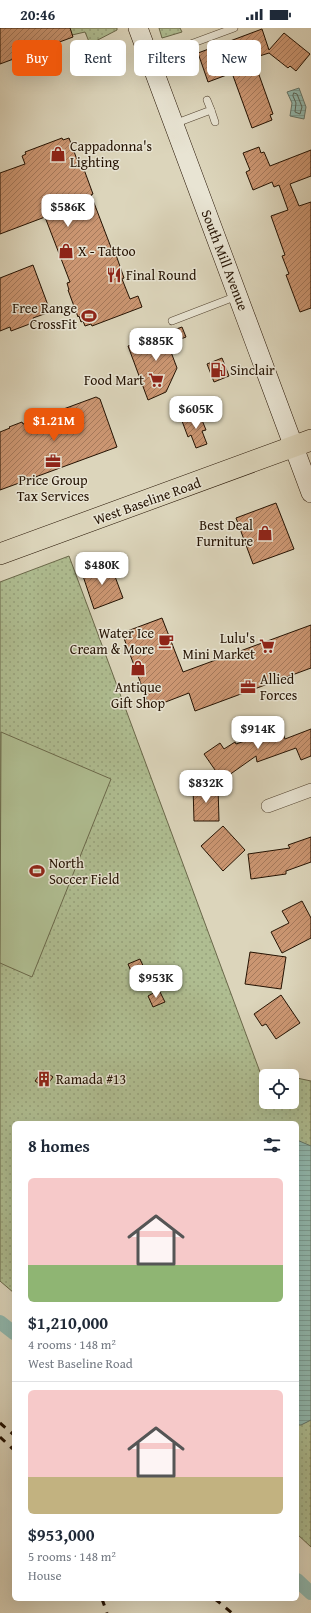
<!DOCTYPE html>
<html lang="en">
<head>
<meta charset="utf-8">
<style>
  :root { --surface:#fff; --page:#f2f2f3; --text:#1f2937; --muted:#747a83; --line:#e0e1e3; --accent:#ea580c }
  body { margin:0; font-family:"Gentium Book Plus",serif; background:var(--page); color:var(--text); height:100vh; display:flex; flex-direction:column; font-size:15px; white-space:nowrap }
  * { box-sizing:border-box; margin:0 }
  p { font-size:13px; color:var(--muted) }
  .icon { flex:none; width:22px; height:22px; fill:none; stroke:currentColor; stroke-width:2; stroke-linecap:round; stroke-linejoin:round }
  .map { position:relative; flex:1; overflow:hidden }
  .panel { position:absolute; left:12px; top:1093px; width:287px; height:480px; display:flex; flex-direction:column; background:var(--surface); border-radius:6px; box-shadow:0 4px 16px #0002 }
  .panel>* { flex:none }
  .banner { position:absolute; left:12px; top:12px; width:287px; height:36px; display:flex; gap:8px }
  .tools { position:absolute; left:259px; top:1041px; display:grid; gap:8px }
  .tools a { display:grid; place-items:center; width:40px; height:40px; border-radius:6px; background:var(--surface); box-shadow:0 4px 16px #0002; font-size:20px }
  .price { position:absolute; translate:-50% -34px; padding:0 9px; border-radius:8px; background:#fff; color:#222; font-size:13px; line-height:26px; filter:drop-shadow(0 1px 2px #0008) }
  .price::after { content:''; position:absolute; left:50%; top:24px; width:12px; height:9px; margin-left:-6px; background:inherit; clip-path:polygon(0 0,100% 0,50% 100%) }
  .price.on { background:var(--accent); color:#fff }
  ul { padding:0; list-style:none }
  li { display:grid; align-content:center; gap:8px; height:212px; padding:0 16px }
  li+li { border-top:1px solid var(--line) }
  li span { display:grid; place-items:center; height:124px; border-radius:6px; color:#555 }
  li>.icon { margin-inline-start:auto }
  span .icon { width:72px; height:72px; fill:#fffc; stroke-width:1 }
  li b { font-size:17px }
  h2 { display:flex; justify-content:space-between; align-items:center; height:48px; padding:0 16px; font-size:17px }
  .pill { padding:0 14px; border-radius:6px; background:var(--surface); box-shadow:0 4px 16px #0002; font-size:14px; line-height:36px }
  .pill.on { background:var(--accent); color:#fff }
  .status { display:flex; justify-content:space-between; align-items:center; height:28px; padding:0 20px; background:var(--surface); direction:ltr }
  .status svg { height:11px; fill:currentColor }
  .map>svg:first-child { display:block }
</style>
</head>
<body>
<div class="status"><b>20:46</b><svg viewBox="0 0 49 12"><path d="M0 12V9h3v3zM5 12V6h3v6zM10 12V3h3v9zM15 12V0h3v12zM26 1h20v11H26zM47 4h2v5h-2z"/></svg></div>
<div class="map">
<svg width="311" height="1585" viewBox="0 0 311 1585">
  <defs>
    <pattern id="green-dots" width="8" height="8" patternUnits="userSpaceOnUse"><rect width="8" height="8" fill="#afbd91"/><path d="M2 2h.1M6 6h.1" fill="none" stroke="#96a17b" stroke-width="1.8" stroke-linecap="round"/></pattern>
    <pattern id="water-rules" width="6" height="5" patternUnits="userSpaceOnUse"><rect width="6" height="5" fill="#92b9ae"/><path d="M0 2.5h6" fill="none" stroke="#7e9e94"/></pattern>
    <pattern id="building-hatch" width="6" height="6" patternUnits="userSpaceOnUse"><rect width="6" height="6" fill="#cb9672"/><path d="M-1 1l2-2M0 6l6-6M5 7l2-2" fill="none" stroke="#a5795b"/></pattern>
  </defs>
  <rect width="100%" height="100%" fill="#dcd5bb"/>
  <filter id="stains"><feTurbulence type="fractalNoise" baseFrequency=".005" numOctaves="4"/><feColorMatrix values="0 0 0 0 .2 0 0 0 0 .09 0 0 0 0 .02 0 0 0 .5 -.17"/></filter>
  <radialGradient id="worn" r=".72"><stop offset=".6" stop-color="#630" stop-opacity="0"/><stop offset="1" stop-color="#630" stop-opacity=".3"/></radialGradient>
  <g fill="url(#green-dots)" stroke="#6a684a">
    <polygon points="70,0 117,0 117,2 90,16 85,4 72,7"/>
    <polygon points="159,0 180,0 182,4 162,10"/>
    <polygon points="69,528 260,1044 284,1048 266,1048 266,1074 292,1074 292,1049 311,1053 311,1519 297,1506 297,1095 14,1095 14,1265 0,1253 0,554"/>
  </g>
  <polygon fill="#afbd91" stroke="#6a684a" points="1,704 111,751 32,949 0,935"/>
  <g fill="url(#water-rules)" stroke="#667669">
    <polygon points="299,60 306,79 304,91 290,88 292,75 287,64"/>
    <polygon points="297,1112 311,1118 311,1392 301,1397 297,1397"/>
  </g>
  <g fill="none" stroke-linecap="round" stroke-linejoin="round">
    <polygon stroke="#5b6658" stroke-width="1" points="294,65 297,66 302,79 300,86 295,84 296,75 293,68"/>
    <g stroke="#92b9ae" stroke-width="14">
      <polyline points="0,1294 14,1305"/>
      <polyline points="297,1552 311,1565"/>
    </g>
  </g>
  <g fill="url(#building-hatch)" stroke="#241202">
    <polygon points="0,0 70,0 73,9 0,36"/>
    <polygon points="262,1 269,22 284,5 310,26 296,43 290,38 288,40 269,25 253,30 273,86 270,87 272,92 252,100 232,45 208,54 198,25"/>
    <polygon points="62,110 63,112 69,110 79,137 82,136 93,166 91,167 112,222 114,221 124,250 122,251 130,271 138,268 142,279 92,298 91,296 85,298 83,293 81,294 79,288 78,289 68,262 69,262 67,255 70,254 45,189 0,206 0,145 25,136 22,128 26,126 25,124"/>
    <polygon points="259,119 261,125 264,124 270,138 311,122 311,148 290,156 299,178 311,174 311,280 300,284 286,247 289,246 282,228 285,227 271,188 288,182 279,157 274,159 272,154 253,162 246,144 250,142 243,125"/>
    <polygon points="33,237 49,280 46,282 47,285 33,290 35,294 11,303 10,299 0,303 0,250"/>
    <polygon points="182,299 186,309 168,316 177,340 166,364 148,372 128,318"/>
    <polygon points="222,330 229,348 214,354 207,336"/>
    <polygon points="96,369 100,371 117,419 0,462 0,404 10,400 9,399 22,394 23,396"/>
    <polygon points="200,387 206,402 202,403 207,416 196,420 191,407 188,409 182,393"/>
    <polygon points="276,475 294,521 253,536 236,490"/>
    <polygon points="110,535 123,570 94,581 82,545"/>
    <polygon points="162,590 183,644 311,597 311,640 195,683 189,665 150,680 122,605"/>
    <polygon points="268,697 270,704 281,700 285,711 311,701 311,728 301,732 296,720 257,734 256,728 222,752 204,726 220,715 224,721 235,714 236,716 256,709 254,702"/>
    <polygon points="193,758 218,758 219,793 194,793"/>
    <polygon points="223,798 245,822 223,843 201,818"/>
    <polygon points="311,809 311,834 286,843 286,846 251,851 248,826 290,820 288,817"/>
    <polygon points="302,873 311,890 311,910 282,925 271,904 289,895 282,883"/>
    <polygon points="250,924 286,929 281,961 245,956"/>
    <polygon points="140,931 145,942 133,948 128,936"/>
    <polygon points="159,962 165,974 153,979 148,968"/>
    <polygon points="281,967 300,995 276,1011 266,996 262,998 254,986"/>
    <polygon points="43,1042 53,1049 45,1060 35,1053"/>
  </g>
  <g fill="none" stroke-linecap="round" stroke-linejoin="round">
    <g stroke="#524330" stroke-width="8">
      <g id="lane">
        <polyline points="150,31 234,0"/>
        <polyline points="211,82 215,94"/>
        <polyline points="174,96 211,82 207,72"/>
        <polyline points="172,293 237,268"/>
      </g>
    </g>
    <g stroke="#524330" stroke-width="14">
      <polyline id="street" points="268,778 311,762"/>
    </g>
    <g stroke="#241202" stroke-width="20">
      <polyline id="secondary" points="138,0 311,465"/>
    </g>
    <g stroke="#241202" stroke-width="22">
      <polyline id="primary" points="0,526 311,412"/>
    </g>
    <use href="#lane" stroke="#e8e4d3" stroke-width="7"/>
    <use href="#street" stroke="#e8e4d3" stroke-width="13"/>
    <use href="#secondary" stroke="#e8e4d3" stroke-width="19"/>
    <use href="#primary" stroke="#dcd5bb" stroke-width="21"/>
    <g stroke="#241202" stroke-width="3" stroke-dasharray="7 7" stroke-linecap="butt">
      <polyline points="0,1395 14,1407"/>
      <polyline points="0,1409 14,1422"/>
      <polyline points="102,1571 107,1585"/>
      <polyline points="215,1571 232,1585"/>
    </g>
  </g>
  <defs>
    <g id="shop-bare" transform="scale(1.2)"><path d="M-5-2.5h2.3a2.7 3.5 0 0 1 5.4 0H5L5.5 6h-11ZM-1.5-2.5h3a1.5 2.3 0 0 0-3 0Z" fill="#8f2418" stroke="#e8e4d3" stroke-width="2.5" paint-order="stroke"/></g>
    <g id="restaurant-bare" transform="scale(1.2)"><path d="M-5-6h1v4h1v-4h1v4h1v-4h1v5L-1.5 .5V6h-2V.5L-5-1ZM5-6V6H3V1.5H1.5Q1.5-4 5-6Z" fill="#8f2418" stroke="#e8e4d3" stroke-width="2.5" paint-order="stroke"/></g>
    <g id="stadium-bare" transform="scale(1.2)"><path d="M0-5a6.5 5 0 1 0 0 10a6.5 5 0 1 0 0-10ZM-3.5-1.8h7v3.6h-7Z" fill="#8f2418" stroke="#e8e4d3" stroke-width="2.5" paint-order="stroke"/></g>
    <g id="fuel-bare" transform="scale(1.2)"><path d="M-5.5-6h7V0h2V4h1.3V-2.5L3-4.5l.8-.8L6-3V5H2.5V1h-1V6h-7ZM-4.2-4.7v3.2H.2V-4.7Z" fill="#8f2418" stroke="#e8e4d3" stroke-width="2.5" paint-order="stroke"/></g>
    <g id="supermarket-bare" transform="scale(1.2)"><path d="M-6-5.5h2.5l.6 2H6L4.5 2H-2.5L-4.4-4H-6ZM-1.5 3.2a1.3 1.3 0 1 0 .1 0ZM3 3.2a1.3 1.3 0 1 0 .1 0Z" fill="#8f2418" stroke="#e8e4d3" stroke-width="2.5" paint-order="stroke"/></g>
    <g id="office-bare" transform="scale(1.2)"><path d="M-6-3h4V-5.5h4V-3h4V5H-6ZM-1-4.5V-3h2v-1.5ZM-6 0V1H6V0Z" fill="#8f2418" stroke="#e8e4d3" stroke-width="2.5" paint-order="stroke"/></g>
    <g id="cafe-bare" transform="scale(1.2)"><path d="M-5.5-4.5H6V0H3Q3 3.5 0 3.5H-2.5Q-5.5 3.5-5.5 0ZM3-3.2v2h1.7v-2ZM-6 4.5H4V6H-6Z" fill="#8f2418" stroke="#e8e4d3" stroke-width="2.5" paint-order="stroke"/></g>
    <g id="building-bare" transform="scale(1.2)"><path d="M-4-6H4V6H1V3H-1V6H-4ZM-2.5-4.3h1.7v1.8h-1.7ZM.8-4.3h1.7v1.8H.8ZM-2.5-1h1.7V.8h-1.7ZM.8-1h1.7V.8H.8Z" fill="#8f2418" stroke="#e8e4d3" stroke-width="2.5" paint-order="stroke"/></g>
  </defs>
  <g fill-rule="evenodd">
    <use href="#shop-bare" x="58" y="126"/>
    <use href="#shop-bare" x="66" y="223"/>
    <use href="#restaurant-bare" x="114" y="247"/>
    <use href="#stadium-bare" x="89" y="288"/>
    <use href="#fuel-bare" x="218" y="342"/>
    <use href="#supermarket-bare" x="156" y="352"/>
    <use href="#office-bare" x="53" y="433"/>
    <use href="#shop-bare" x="265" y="505"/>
    <use href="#cafe-bare" x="166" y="613"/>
    <use href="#supermarket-bare" x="267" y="618"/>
    <use href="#shop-bare" x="138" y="640"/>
    <use href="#office-bare" x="248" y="659"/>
    <use href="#stadium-bare" x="37" y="843"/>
    <use href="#building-bare" x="44" y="1051"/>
  </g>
  <g text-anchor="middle" stroke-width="3" stroke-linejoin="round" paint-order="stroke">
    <g font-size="14" fill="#241202" stroke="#e8e4d3" text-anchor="start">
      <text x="70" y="123">Cappadonna's<tspan x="70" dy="16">Lighting</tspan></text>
      <text x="78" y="228">X - Tattoo</text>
      <text x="126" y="252">Final Round</text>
      <text x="77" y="285" text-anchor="end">Free Range<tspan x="77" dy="16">CrossFit</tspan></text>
      <text x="230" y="347">Sinclair</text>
      <text x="144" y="357" text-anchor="end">Food Mart</text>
      <text x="53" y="457" text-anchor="middle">Price Group<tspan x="53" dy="16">Tax Services</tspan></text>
      <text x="253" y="502" text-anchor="end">Best Deal<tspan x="253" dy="16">Furniture</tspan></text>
      <text x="154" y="610" text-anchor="end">Water Ice<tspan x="154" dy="16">Cream &amp; More</tspan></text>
      <text x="255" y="615" text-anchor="end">Lulu's<tspan x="255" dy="16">Mini Market</tspan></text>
      <text x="260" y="656">Allied<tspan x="260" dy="16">Forces</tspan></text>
      <text x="138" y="664" text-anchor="middle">Antique<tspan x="138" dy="16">Gift Shop</tspan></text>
      <text x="49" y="840">North<tspan x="49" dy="16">Soccer Field</tspan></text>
      <text x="56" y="1056">Ramada #13</text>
    </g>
    <g font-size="14" fill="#241202" stroke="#e8e4d3">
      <text transform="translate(225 232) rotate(69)" y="5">South Mill Avenue</text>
      <text transform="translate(147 473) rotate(-20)" y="5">West Baseline Road</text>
    </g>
  </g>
  <rect width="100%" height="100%" filter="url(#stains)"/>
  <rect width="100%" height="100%" fill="url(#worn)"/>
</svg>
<div class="tools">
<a><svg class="icon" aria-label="locate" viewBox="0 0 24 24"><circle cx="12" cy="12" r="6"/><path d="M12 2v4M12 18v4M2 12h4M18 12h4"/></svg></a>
</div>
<b class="price" style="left:68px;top:200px">$586K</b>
<b class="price" style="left:156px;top:334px">$885K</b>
<b class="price" style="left:196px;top:402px">$605K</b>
<b class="price on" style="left:54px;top:414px">$1.21M</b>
<b class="price" style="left:102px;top:558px">$480K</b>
<b class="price" style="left:258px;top:722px">$914K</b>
<b class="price" style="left:206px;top:776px">$832K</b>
<b class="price" style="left:156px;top:971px">$953K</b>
<div class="banner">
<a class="pill on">Buy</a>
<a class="pill">Rent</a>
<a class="pill">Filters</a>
<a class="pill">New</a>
</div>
<section class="panel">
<h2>8 homes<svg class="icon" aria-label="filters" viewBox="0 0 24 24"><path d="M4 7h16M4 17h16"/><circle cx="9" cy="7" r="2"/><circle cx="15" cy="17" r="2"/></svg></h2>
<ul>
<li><span style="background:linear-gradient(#f6c9c9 70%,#8fb573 0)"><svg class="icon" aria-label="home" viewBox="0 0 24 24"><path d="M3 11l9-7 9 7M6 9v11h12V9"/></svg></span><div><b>$1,210,000</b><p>4 rooms · 148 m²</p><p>West Baseline Road</p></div></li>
<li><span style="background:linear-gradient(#f6c9c9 70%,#c2b280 0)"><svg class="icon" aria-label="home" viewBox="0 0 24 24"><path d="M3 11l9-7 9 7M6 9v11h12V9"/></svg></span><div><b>$953,000</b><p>5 rooms · 148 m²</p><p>House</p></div></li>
</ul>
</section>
</div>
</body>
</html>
